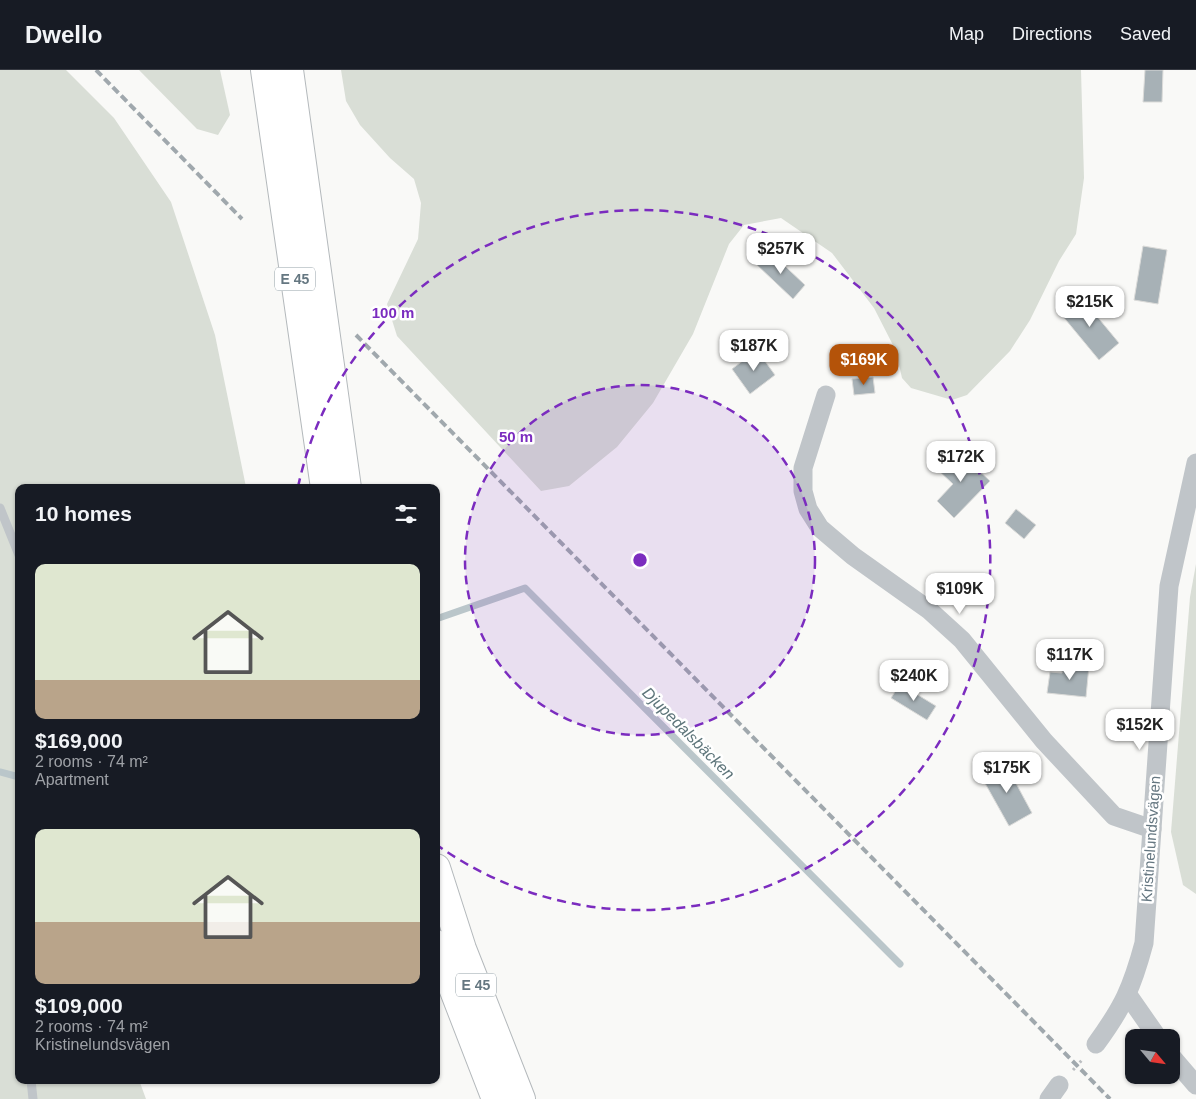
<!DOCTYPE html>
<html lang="en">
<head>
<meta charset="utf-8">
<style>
  :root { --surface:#171b24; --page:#242831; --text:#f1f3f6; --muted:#9ea1a6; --line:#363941; --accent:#b45309 }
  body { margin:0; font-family:Arial,sans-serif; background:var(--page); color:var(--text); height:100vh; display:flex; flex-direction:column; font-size:19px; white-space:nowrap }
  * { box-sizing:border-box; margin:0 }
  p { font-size:16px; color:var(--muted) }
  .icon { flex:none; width:28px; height:28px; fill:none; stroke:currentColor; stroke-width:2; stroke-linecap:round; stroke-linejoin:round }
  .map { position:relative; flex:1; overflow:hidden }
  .side { position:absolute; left:15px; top:414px; width:425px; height:600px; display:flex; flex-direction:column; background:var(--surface); border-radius:10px; box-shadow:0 1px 4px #0004 }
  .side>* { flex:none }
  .needle { width:32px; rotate:119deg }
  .tools { position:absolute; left:1125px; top:959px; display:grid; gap:10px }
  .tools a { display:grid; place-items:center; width:55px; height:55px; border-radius:10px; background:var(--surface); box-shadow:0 1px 4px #0004; font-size:25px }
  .price { position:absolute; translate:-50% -42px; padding:0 11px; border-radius:10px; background:#fff; color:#222; font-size:16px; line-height:32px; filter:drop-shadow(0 1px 2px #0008) }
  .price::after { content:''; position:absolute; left:50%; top:30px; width:15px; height:11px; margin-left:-8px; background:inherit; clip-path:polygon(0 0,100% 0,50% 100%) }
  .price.on { background:var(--accent); color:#fff }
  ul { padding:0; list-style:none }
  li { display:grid; align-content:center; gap:10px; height:265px; padding:0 20px }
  li span { display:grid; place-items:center; height:155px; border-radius:10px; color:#555 }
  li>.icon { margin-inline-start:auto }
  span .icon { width:90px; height:90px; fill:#fffc; stroke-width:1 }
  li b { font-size:21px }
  h2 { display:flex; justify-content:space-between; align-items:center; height:60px; padding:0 20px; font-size:21px }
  header { display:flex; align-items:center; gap:30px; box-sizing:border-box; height:70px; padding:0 25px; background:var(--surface); border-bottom:1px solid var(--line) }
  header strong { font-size:24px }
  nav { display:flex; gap:28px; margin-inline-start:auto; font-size:18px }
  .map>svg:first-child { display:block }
</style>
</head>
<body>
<header>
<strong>Dwello</strong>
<nav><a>Map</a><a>Directions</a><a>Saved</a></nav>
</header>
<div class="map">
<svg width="1196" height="1029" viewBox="0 0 1196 1029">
  <rect width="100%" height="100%" fill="#f9f9f7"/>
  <g fill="#d9ded6">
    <polygon points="0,0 66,0 114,48 171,132 215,265 246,417 19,418 19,1010 139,1010 146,1029 0,1029"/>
    <polygon points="139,0 220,0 230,45 218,65 197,59"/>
    <polygon points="341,0 1081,0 1084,108 1076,164 1059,191 1030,250 1010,281 967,325 952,330 911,318 902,308 896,281 874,238 832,183 781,148 744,155 729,174 693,264 653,333 617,377 569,416 541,421 397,266 387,234 418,169 421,133 414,109 390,88 360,55 346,31"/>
    <polygon points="1196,494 1196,824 1183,815 1171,762 1190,527"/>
  </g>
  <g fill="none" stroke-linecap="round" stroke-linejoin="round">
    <g stroke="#bac6ca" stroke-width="7">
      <polyline points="436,549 525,518 900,894"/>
      <polyline points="0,702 19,707"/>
    </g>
  </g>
  <g fill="#a7b1b6" stroke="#dbdbd9">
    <polygon points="1145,0 1163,0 1162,32 1143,32"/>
    <polygon points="1143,176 1167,180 1158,234 1134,230"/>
    <polygon points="768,180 805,215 793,229 756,194"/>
    <polygon points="1081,227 1119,273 1099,290 1061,244"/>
    <polygon points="757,280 775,305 750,324 732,299"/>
    <polygon points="873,307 875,323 854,325 852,309"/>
    <polygon points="957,380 990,411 954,448 937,431 953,414 938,400"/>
    <polygon points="1016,439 1036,455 1024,469 1005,453"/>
    <polygon points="1063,593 1089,596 1086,627 1047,623 1050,602 1062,603"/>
    <polygon points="900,614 936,636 927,650 891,628"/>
    <polygon points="1005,693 1032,743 1009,756 981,706"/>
  </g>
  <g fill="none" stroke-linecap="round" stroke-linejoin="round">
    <g stroke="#b4b9bc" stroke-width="30">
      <g id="highway">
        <polyline points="265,0 325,418"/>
        <polyline points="289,0 347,418"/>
        <polyline points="436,798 462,879 521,1029"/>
        <polyline points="436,874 496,1029"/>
      </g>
    </g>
    <polyline stroke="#bbbec1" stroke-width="3" stroke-dasharray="2.5 2.5" stroke-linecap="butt" points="1073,1000 1082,990"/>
    <g stroke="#c0c5c9" stroke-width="9">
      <polyline points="0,438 19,485"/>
      <polyline points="31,1010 33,1029"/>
    </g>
    <g stroke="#c0c5c9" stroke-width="19">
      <polyline points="826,325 803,398 803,421 808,439 820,458 853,486 929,540 962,570 1044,671 1114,746 1152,759"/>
      <polyline points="1128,925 1158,968"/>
      <path d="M1096 974C1123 937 1132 918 1144 873L1169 516 1196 393"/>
      <polyline points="1171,986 1196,1015"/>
      <polyline points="1049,1029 1059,1015"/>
    </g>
    <use href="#highway" stroke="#fff" stroke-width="28"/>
    <g stroke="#a0a8ad" stroke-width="4" stroke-dasharray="8 4" stroke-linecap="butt">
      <polyline points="96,0 242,149"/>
      <polyline points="356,265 1110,1029"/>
    </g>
  </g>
  <circle cx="640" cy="490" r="175" fill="#7b2cbf" fill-opacity=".12"/>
  <g fill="none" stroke="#7b2cbf" stroke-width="2.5" stroke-dasharray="9 6">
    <circle cx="640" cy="490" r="175"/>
    <path d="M298 417A350 350 0 1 1 437 775"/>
  </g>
  <g text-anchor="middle" stroke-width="5" stroke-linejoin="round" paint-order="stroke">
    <g fill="#fff" stroke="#93a0a7" stroke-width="1">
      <rect x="275" y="197.5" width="40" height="23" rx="4"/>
      <rect x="456" y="903.5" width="40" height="23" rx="4"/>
    </g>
    <g font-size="14" font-weight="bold" fill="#657781">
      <text x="295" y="214">E 45</text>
      <text x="476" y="920">E 45</text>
    </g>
    <g font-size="15" fill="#657781" stroke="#fff">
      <text transform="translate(1151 769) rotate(-86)" y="5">Kristinelundsvägen</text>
    </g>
    <g font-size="16" font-style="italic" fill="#5f767b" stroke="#fff">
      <text transform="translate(689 663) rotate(45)" y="6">Djupedalsbäcken</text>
    </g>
  </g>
  <circle cx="640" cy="490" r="8" fill="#7b2cbf" stroke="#fff" stroke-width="2.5"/>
  <g font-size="15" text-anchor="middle" font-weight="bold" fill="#7b2cbf" stroke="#fff" stroke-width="5" stroke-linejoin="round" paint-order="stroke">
    <text x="393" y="248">100 m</text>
    <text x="516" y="372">50 m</text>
  </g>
</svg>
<div class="tools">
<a><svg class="needle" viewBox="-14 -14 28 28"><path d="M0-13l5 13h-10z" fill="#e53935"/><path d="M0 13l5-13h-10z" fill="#9ea1a6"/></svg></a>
</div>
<b class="price" style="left:781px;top:205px">$257K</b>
<b class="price" style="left:1090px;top:258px">$215K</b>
<b class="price" style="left:754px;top:302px">$187K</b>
<b class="price on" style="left:864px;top:316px">$169K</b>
<b class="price" style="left:961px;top:413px">$172K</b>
<b class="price" style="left:960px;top:545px">$109K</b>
<b class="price" style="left:1070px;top:611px">$117K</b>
<b class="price" style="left:914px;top:632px">$240K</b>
<b class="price" style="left:1140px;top:681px">$152K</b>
<b class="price" style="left:1007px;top:724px">$175K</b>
<section class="side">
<h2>10 homes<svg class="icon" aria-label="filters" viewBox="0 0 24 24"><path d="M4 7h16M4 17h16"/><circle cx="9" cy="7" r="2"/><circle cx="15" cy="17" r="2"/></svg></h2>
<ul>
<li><span style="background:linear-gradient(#dfe7d0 75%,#b9a48a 0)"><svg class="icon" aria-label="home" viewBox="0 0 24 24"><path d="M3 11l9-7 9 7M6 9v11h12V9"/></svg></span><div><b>$169,000</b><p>2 rooms · 74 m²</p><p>Apartment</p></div></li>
<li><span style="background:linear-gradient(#dfe7d0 60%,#b9a48a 0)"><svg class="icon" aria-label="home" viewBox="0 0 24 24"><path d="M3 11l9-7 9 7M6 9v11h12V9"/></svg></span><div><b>$109,000</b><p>2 rooms · 74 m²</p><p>Kristinelundsvägen</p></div></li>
</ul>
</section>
</div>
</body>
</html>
